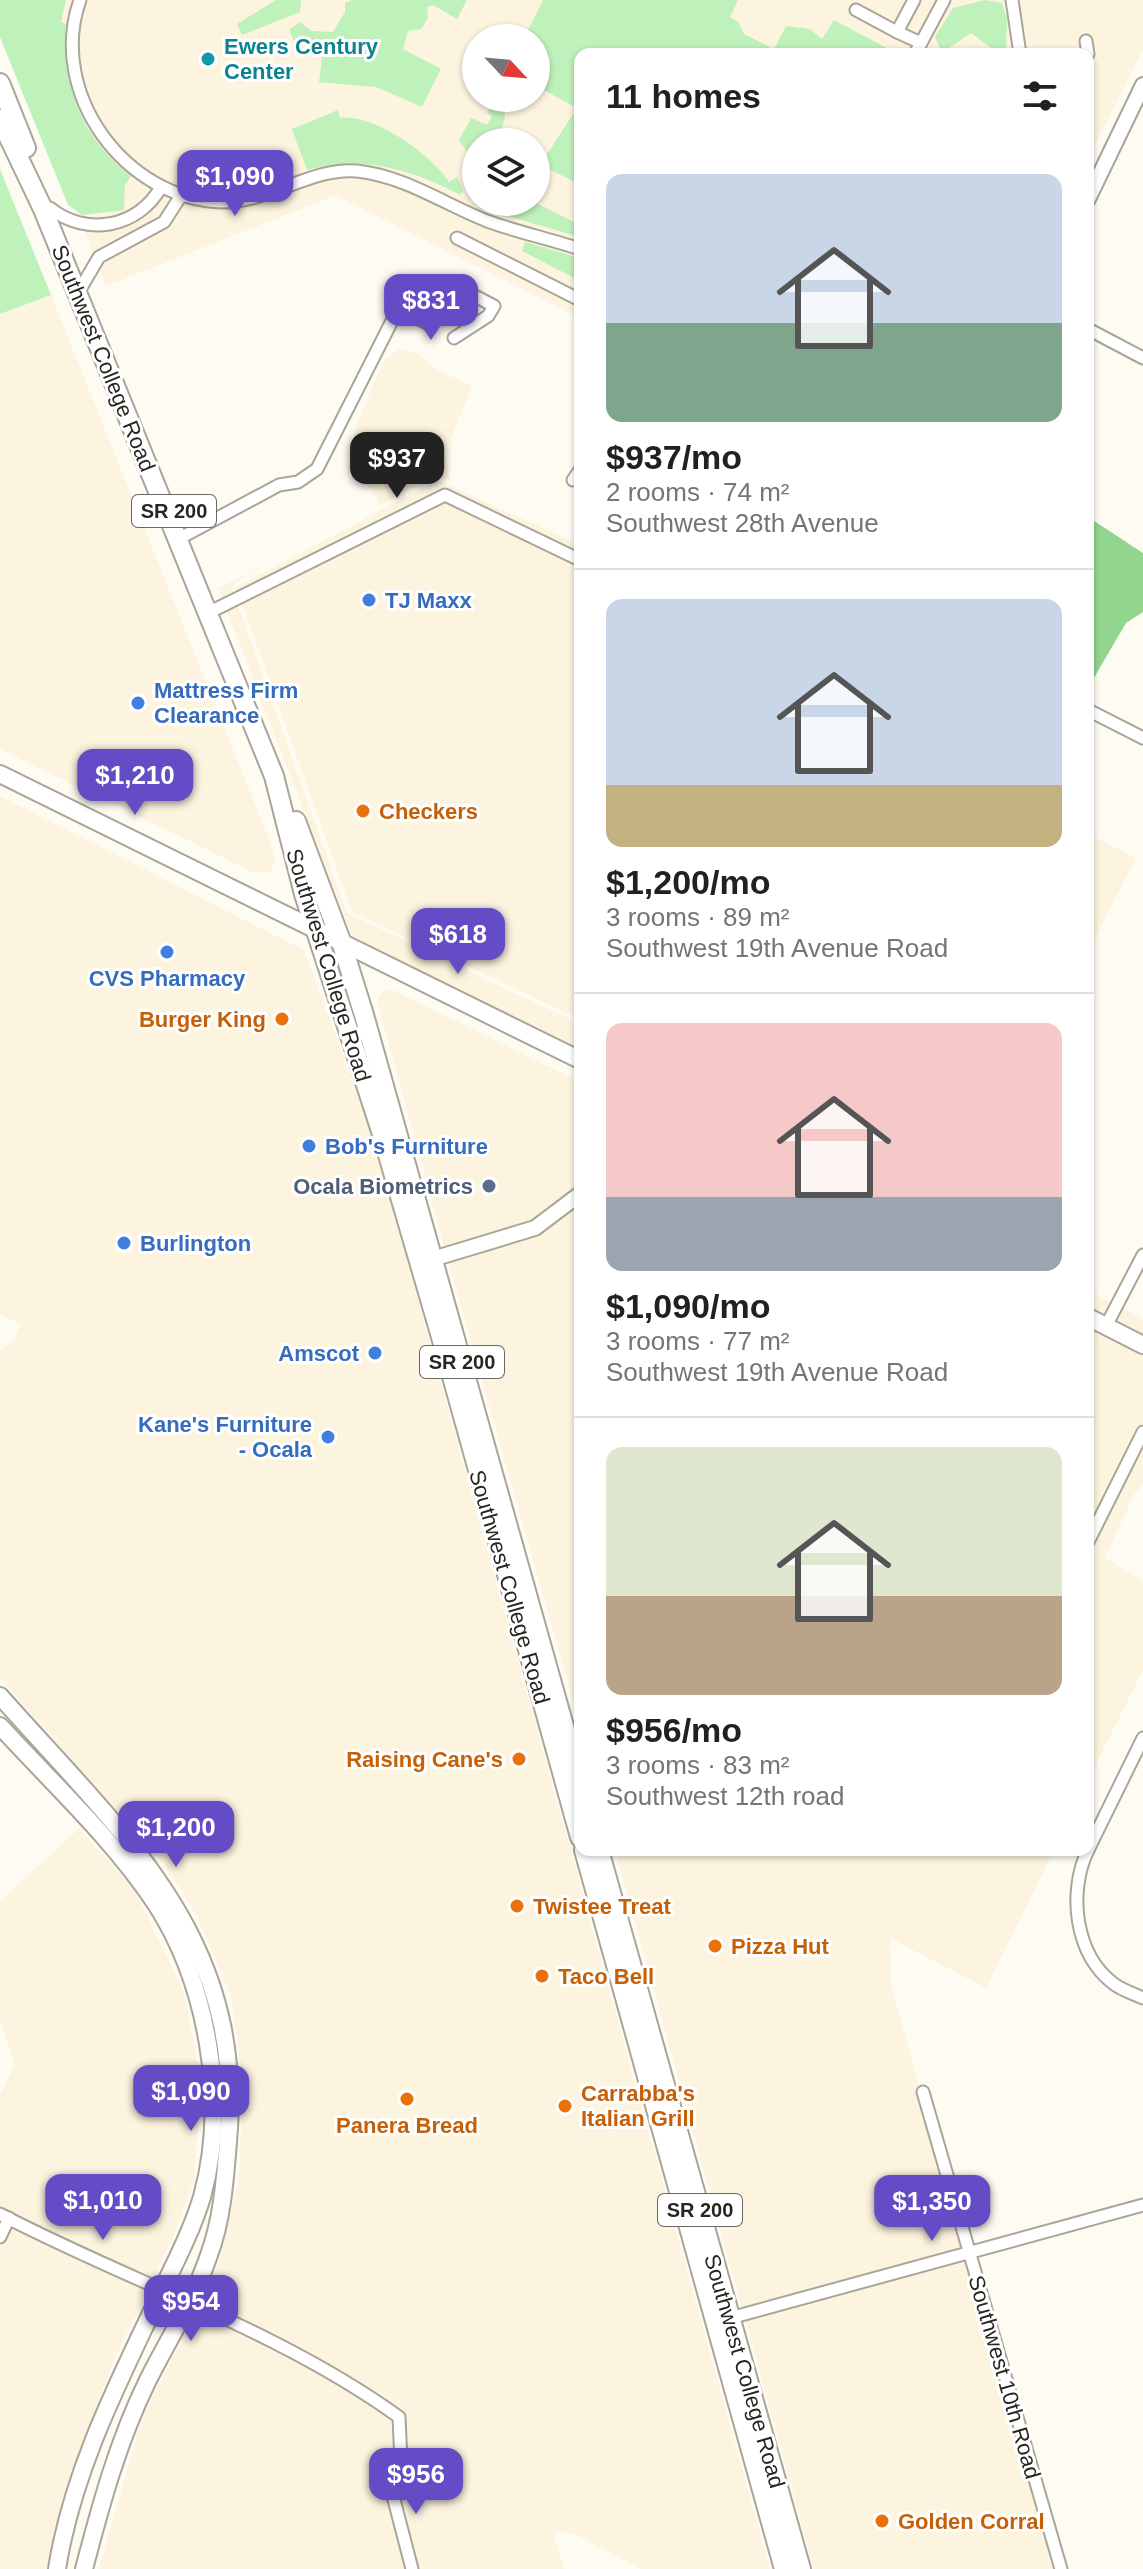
<!DOCTYPE html>
<html lang="en">
<head>
<meta charset="utf-8">
<style>
  :root { --surface:#fff; --page:#f6f6f6; --text:#202124; --muted:#757577; --line:#e0e0e0; --accent:#634cc5 }
  body { margin:0; font-family:Arial,sans-serif; background:var(--page); color:var(--text); height:100vh; display:flex; flex-direction:column; font-size:30px; white-space:nowrap }
  * { box-sizing:border-box; margin:0 }
  p { font-size:26px; color:var(--muted) }
  .icon { flex:none; width:44px; height:44px; fill:none; stroke:currentColor; stroke-width:2; stroke-linecap:round; stroke-linejoin:round }
  .map { position:relative; flex:1; overflow:hidden }
  .panel { position:absolute; left:574px; top:48px; width:520px; height:1808px; display:flex; flex-direction:column; background:var(--surface); border-radius:16px; box-shadow:0 2px 6px #0004 }
  .panel>* { flex:none }
  .needle { width:52px; rotate:116deg }
  .controls { position:absolute; left:462px; top:24px; display:grid; gap:16px }
  .controls a { display:grid; place-items:center; width:88px; height:88px; border-radius:50%; background:var(--surface); box-shadow:0 2px 6px #0004; font-size:40px }
  .price { position:absolute; translate:-50% -68px; padding:0 18px; border-radius:16px; background:var(--accent); color:#fff; font-size:26px; line-height:52px; filter:drop-shadow(0 2px 4px #0008) }
  .price::after { content:''; position:absolute; left:50%; top:48px; width:24px; height:18px; margin-left:-12px; background:inherit; clip-path:polygon(0 0,100% 0,50% 100%) }
  .price.current { background:#222; color:#fff }
  ul { padding:0; list-style:none }
  li { display:grid; align-content:center; gap:16px; height:424px; padding:0 32px }
  li+li { border-top:2px solid var(--line) }
  li span { display:grid; place-items:center; height:248px; border-radius:16px; color:#555 }
  li>.icon { margin-inline-start:auto }
  span .icon { width:144px; height:144px; fill:#fffc; stroke-width:1 }
  li b { font-size:34px }
  h2 { display:flex; justify-content:space-between; align-items:center; height:96px; padding:0 32px; font-size:34px }
  .map>svg:first-child { display:block }
</style>
</head>
<body>
<div class="map">
<svg width="1143" height="2569" viewBox="0 0 1143 2569">
  <rect width="100%" height="100%" fill="#fefbf3"/>
  <g fill="#fcf4df" fill-rule="evenodd">
    <path d="M0 0H1143V49L1088 159V54H580V318L336 195 106 286 0 10ZM476 38H536V98H476ZM476 142H536V202H476Z"/>
    <polygon points="51,295 271,844 275,861 270,872 255,873 0,749 0,314"/>
    <polygon points="400,349 416,352 434,368 472,386 445,453 450,480 435,476 380,505 352,455 355,428 384,360"/>
    <polygon points="438,480 580,545 580,1019 352,912 236,587"/>
    <polygon points="274,561 234,583 232,588 347,913 580,1024 580,1053 354,941 218,588"/>
    <polygon points="0,796 304,950 371,1131 770,2569 641,2569 575,2534 560,2531 554,2536 564,2569 99,2569 141,2421 218,2266 239,2179 243,2084 231,1996 197,1916 162,1861 0,1678 0,1350 14,1340 20,1324 0,1314"/>
    <polygon points="1088,834 1136,858 1091,946 1088,945"/>
    <polygon points="393,990 580,1082 580,1185 560,1205 532,1223 445,1250 377,1000 383,991"/>
    <polygon points="580,1202 580,1725 448,1261 537,1234"/>
    <polygon points="1088,1291 1143,1319 1143,1339 1088,1311"/>
    <polygon points="1088,1323 1143,1351 1143,1484 1134,1494 1105,1558 1143,1581 1143,1669 1088,1781"/>
    <polygon points="79,1829 134,1889 184,1992 201,2081 194,2181 172,2239 114,2360 74,2466 47,2569 0,2569 0,2095 15,2064 0,2020 0,1901"/>
    <polygon points="615,1850 1054,1850 986,1988 890,1938 891,1984 1053,2569 814,2569"/>
  </g>
  <g fill="#bff1bb">
    <path d="M0 0H66L61 22 66 24C59 82 84 142 131 176L125 185 124 210 82 215 68 205 0 37Z"/>
    <polygon points="276,0 301,0 300,12 242,35 237,24"/>
    <polygon points="352,0 467,0 457,19 433,5 427,7 428,18 421,29 408,31 403,49 441,69 422,107 376,87 319,82 323,47 295,43 289,30 300,22 311,31 333,32 345,12 345,3"/>
    <polygon points="543,0 738,0 730,17 738,22 744,34 770,47 773,54 580,54 580,184 540,165 577,108 536,86 536,38 524,38"/>
    <polygon points="985,0 1002,3 1007,19 1006,54 999,54 971,33 942,53 935,37 953,8"/>
    <polygon points="834,20 898,54 776,54 774,49 786,26 810,29 822,39"/>
    <polygon points="495,98 503,98 505,119 497,142 476,142 476,165 459,140 471,118 487,125 492,116 487,113"/>
    <path d="M338 110 340 118C373 113 431 154 449 182L457 177 463 190 460 195C411 169 362 155 307 170L292 129Z"/>
    <polygon points="0,169 51,295 0,314"/>
    <polygon points="512,202 523,207 526,202 534,202 580,225 580,237 497,213 480,203"/>
    <polygon points="525,242 580,258 580,281 522,251"/>
  </g>
  <polygon fill="#92d58e" points="1088,517 1143,553 1143,612 1126,623 1088,688"/>
  <g fill="none" stroke-linecap="round" stroke-linejoin="round">
    <g stroke="#aaa599" stroke-width="15">
      <g id="minor">
        <path d="M80 0C47 93 125 200 223 202 270 202 312 167 357 171 404 176 444 204 487 221 517 232 550 239 580 249"/>
        <polyline points="914,0 897,32 921,43 944,0"/>
        <polyline points="1012,0 1020,54"/>
        <polyline points="856,10 897,32"/>
        <polyline points="1086,41 1088,54"/>
        <polyline points="915,54 921,43"/>
        <path d="M50 208C86 237 138 228 161 187"/>
        <polyline points="457,238 580,300"/>
        <polyline points="82,286 99,257 164,222 182,194"/>
        <polyline points="1088,329 1143,358"/>
        <polyline points="573,480 580,470"/>
        <polyline points="184,536 279,485 298,482 317,469 398,309 429,324 450,283 494,306 488,316 454,338"/>
        <polyline points="214,610 445,495 580,560"/>
        <polyline points="1088,710 1143,738"/>
        <polyline points="1106,1326 1143,1255"/>
        <polyline points="1088,1542 1143,1432"/>
        <path d="M1088 1850C1068 1891 1074 1954 1114 1984 1122 1990 1134 1994 1143 1998"/>
        <polyline points="1088,1850 1143,1738"/>
        <polyline points="923,2092 1061,2569"/>
        <path d="M0 2214C132 2283 277 2329 399 2417L401 2462 392 2492 412 2569"/>
        <polyline points="0,2237 9,2218"/>
        <polyline points="730,2318 1143,2205"/>
      </g>
    </g>
    <g stroke="#aaa599" stroke-width="18">
      <g id="tertiary">
        <polyline points="1088,199 1143,85"/>
        <polyline points="426,1261 535,1228 580,1194"/>
      </g>
    </g>
    <g stroke="#aaa599" stroke-width="20">
      <g id="secondary">
        <polyline points="0,774 580,1060"/>
        <polyline points="1088,1317 1143,1345"/>
        <path d="M0 1696C124 1836 246 1937 228 2142 225 2180 222 2220 209 2255 194 2300 169 2338 148 2380 118 2441 101 2504 84 2569"/>
        <path d="M0 1726C52 1783 113 1839 156 1904 208 1985 228 2103 202 2197 193 2227 178 2257 164 2286 121 2377 73 2468 57 2569"/>
      </g>
    </g>
    <g stroke="#aaa599" stroke-width="22">
      <g id="primary">
        <polyline points="0,83 26,148"/>
        <polyline points="0,119 43,209 274,776 304,894 381,1131 441,1337 580,1837"/>
        <polyline points="296,821 341,941 364,1015 580,1783"/>
        <polyline points="584,1850 784,2569"/>
        <polyline points="599,1850 801,2569"/>
      </g>
    </g>
    <use href="#minor" stroke="#fff" stroke-width="11"/>
    <use href="#tertiary" stroke="#fff" stroke-width="14"/>
    <use href="#secondary" stroke="#fff" stroke-width="16"/>
    <use href="#primary" stroke="#fff" stroke-width="18"/>
  </g>
  <circle fill="#0f9aa8" stroke="#fff" stroke-width="3" cx="208" cy="59" r="8"/>
  <g fill="#3f7fe0" stroke="#fff" stroke-width="3">
    <circle cx="369" cy="600" r="8"/>
    <circle cx="138" cy="703" r="8"/>
    <circle cx="167" cy="952" r="8"/>
    <circle cx="309" cy="1146" r="8"/>
    <circle cx="124" cy="1243" r="8"/>
    <circle cx="375" cy="1353" r="8"/>
    <circle cx="328" cy="1437" r="8"/>
  </g>
  <g fill="#e8710a" stroke="#fff" stroke-width="3">
    <circle cx="363" cy="811" r="8"/>
    <circle cx="282" cy="1019" r="8"/>
    <circle cx="519" cy="1759" r="8"/>
    <circle cx="517" cy="1906" r="8"/>
    <circle cx="715" cy="1946" r="8"/>
    <circle cx="542" cy="1976" r="8"/>
    <circle cx="407" cy="2099" r="8"/>
    <circle cx="565" cy="2106" r="8"/>
    <circle cx="882" cy="2521" r="8"/>
  </g>
  <circle fill="#5c6f8a" stroke="#fff" stroke-width="3" cx="489" cy="1186" r="8"/>
  <g text-anchor="middle" stroke-width="6" stroke-linejoin="round" paint-order="stroke">
    <g fill="#fff" stroke="#686764" stroke-width="2">
      <rect x="132" y="495" width="84" height="32" rx="6"/>
      <rect x="420" y="1346" width="84" height="32" rx="6"/>
      <rect x="658" y="2194" width="84" height="32" rx="6"/>
    </g>
    <g font-size="20" font-weight="bold" fill="#282621">
      <text x="174" y="518">SR 200</text>
      <text x="462" y="1369">SR 200</text>
      <text x="700" y="2217">SR 200</text>
    </g>
    <g font-size="22" font-weight="bold" fill="#0d838f" stroke="#fff" text-anchor="start">
      <text x="224" y="54">Ewers Century<tspan x="224" dy="25">Center</tspan></text>
    </g>
    <g font-size="22" fill="#282621" stroke="#fff">
      <text transform="translate(104 358) rotate(68)" y="8">Southwest College Road</text>
      <text transform="translate(329 965) rotate(73)" y="8">Southwest College Road</text>
      <text transform="translate(510 1587) rotate(74)" y="8">Southwest College Road</text>
      <text transform="translate(745 2371) rotate(74)" y="8">Southwest College Road</text>
      <text transform="translate(1005 2377) rotate(74)" y="8">Southwest 10th Road</text>
    </g>
    <g font-size="22" font-weight="bold" fill="#366cbe" stroke="#fff" text-anchor="start">
      <text x="385" y="608">TJ Maxx</text>
      <text x="154" y="698">Mattress Firm<tspan x="154" dy="25">Clearance</tspan></text>
      <text x="167" y="986" text-anchor="middle">CVS Pharmacy</text>
      <text x="325" y="1154">Bob's Furniture</text>
      <text x="140" y="1251">Burlington</text>
      <text x="359" y="1361" text-anchor="end">Amscot</text>
      <text x="312" y="1432" text-anchor="end">Kane's Furniture<tspan x="312" dy="25">- Ocala</tspan></text>
    </g>
    <g font-size="22" font-weight="bold" fill="#c56008" stroke="#fff" text-anchor="start">
      <text x="379" y="819">Checkers</text>
      <text x="266" y="1027" text-anchor="end">Burger King</text>
      <text x="503" y="1767" text-anchor="end">Raising Cane's</text>
      <text x="533" y="1914">Twistee Treat</text>
      <text x="731" y="1954">Pizza Hut</text>
      <text x="558" y="1984">Taco Bell</text>
      <text x="581" y="2101">Carrabba's<tspan x="581" dy="25">Italian Grill</tspan></text>
      <text x="407" y="2133" text-anchor="middle">Panera Bread</text>
      <text x="898" y="2529">Golden Corral</text>
    </g>
    <g font-size="22" font-weight="bold" fill="#4e5e75" stroke="#fff" text-anchor="end">
      <text x="473" y="1194">Ocala Biometrics</text>
    </g>
  </g>
</svg>
<div class="controls">
<a><svg class="needle" viewBox="-14 -14 28 28"><path d="M0-13l5 13h-10z" fill="#e53935"/><path d="M0 13l5-13h-10z" fill="#757577"/></svg></a>
<a><svg class="icon" aria-label="layers" viewBox="0 0 24 24"><path d="M12 4l9 5-9 5-9-5zM3 14l9 5 9-5"/></svg></a>
</div>
<b class="price" style="left:235px;top:218px">$1,090</b>
<b class="price" style="left:431px;top:342px">$831</b>
<b class="price current" style="left:397px;top:500px">$937</b>
<b class="price" style="left:135px;top:817px">$1,210</b>
<b class="price" style="left:458px;top:976px">$618</b>
<b class="price" style="left:176px;top:1869px">$1,200</b>
<b class="price" style="left:191px;top:2133px">$1,090</b>
<b class="price" style="left:103px;top:2242px">$1,010</b>
<b class="price" style="left:932px;top:2243px">$1,350</b>
<b class="price" style="left:191px;top:2343px">$954</b>
<b class="price" style="left:416px;top:2516px">$956</b>
<section class="panel">
<h2>11 homes<svg class="icon" aria-label="filters" viewBox="0 0 24 24"><path d="M4 7h16M4 17h16"/><circle cx="9" cy="7" r="2"/><circle cx="15" cy="17" r="2"/></svg></h2>
<ul>
<li><span style="background:linear-gradient(#c9d6e8 60%,#7fa58c 0)"><svg class="icon" aria-label="home" viewBox="0 0 24 24"><path d="M3 11l9-7 9 7M6 9v11h12V9"/></svg></span><div><b>$937/mo</b><p>2 rooms · 74 m²</p><p>Southwest 28th Avenue</p></div></li>
<li><span style="background:linear-gradient(#c9d6e8 75%,#c2b280 0)"><svg class="icon" aria-label="home" viewBox="0 0 24 24"><path d="M3 11l9-7 9 7M6 9v11h12V9"/></svg></span><div><b>$1,200/mo</b><p>3 rooms · 89 m²</p><p>Southwest 19th Avenue Road</p></div></li>
<li><span style="background:linear-gradient(#f6c9c9 70%,#9aa5b1 0)"><svg class="icon" aria-label="home" viewBox="0 0 24 24"><path d="M3 11l9-7 9 7M6 9v11h12V9"/></svg></span><div><b>$1,090/mo</b><p>3 rooms · 77 m²</p><p>Southwest 19th Avenue Road</p></div></li>
<li><span style="background:linear-gradient(#dfe7d0 60%,#b9a48a 0)"><svg class="icon" aria-label="home" viewBox="0 0 24 24"><path d="M3 11l9-7 9 7M6 9v11h12V9"/></svg></span><div><b>$956/mo</b><p>3 rooms · 83 m²</p><p>Southwest 12th road</p></div></li>
</ul>
</section>
</div>
</body>
</html>
